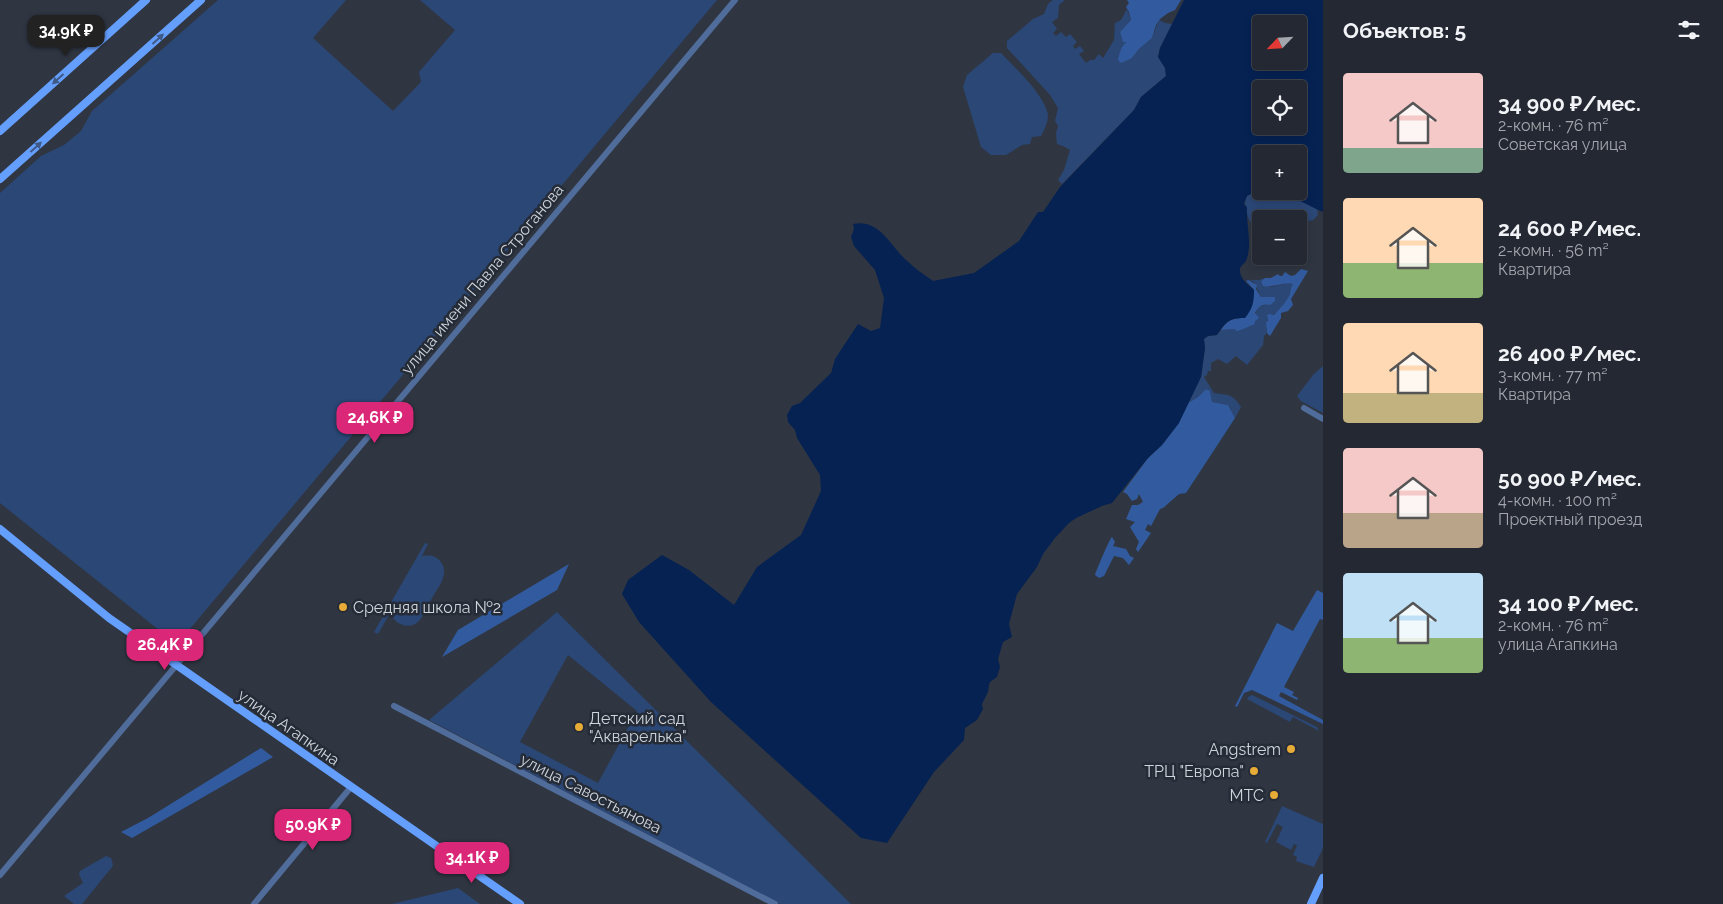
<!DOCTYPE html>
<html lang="ru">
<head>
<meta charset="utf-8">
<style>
  :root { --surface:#232832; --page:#2f343e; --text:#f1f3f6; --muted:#a3a6ac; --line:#40444d; --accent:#db2777 }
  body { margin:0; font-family:Raleway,sans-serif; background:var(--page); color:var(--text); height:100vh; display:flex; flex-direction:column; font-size:19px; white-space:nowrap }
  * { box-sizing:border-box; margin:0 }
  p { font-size:16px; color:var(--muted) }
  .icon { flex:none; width:28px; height:28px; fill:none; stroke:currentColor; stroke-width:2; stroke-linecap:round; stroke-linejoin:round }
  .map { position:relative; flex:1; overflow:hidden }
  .details { display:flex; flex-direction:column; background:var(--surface); width:400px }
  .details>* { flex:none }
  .needle { width:32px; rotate:245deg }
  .tools { position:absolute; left:1252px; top:15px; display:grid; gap:10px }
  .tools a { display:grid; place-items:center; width:55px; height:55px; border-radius:5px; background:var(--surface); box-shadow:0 2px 8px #0003,0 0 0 1px var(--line); font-size:25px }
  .price { position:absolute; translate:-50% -42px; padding:0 11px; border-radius:10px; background:var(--accent); color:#fff; font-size:16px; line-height:32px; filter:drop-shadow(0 1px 2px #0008) }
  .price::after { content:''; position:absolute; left:50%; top:30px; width:15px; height:11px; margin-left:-8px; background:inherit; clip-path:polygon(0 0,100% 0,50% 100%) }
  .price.selected { background:#222; color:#fff }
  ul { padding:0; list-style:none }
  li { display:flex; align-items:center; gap:15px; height:125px; padding:0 20px }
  li span { display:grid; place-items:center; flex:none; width:140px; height:100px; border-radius:5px; color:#555 }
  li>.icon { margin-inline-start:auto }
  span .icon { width:60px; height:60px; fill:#fffc; stroke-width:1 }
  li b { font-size:21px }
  h2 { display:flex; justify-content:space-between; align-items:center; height:60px; padding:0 20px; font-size:21px }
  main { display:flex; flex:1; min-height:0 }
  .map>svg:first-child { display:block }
</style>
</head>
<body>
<main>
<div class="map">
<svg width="1323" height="904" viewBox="0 0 1323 904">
  <rect width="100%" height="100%" fill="#2f3642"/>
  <g fill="#2b4776" fill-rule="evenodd">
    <polygon points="218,0 346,0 313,38 393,111 421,82 419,72 455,30 420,0 717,0 184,636 169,638 0,503 0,193 41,156 64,145 81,131 92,111"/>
    <polygon points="1053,0 1065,0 1059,5 1058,18 1052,22 1057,29 1053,33 1056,36 1061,32 1066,37 1070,34 1077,42 1073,46 1075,49 1080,46 1084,51 1079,54 1086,63 1090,60 1094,60 1099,54 1103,58 1114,40 1115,23 1121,20 1127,9 1131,20 1120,32 1123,41 1128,41 1132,58 1139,49 1152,38 1159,20 1165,23 1172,24 1160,48 1158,57 1165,68 1166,76 1141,97 1134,110 1062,184 1058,180 1064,170 1070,150 1063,146 1057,144 1056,133 1058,126 1055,121 1058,108 1050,95 1007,48 1007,41 1033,19 1044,14 1048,4"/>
    <path d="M993 53H1001C1015 68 1041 91 1047 111 1050 119 1045 129 1041 136L1032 137 1030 144 1022 145 1006 155H991L981 147 963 87 967 75Z"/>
    <path d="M1261 190V191H1282L1317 207 1318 215 1313 220 1300 223 1299 219 1266 218 1250 222C1248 218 1247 214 1246 210 1243 195 1248 194 1261 190Z"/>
    <path d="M1265 278 1261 281 1270 287 1289 283 1293 284C1290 289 1290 294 1288 299 1283 307 1275 315 1267 318 1269 323 1265 328 1267 333L1264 336 1263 345 1247 365 1236 356 1227 364 1218 359 1211 363V371H1208L1207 375 1204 377 1214 393C1229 395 1233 394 1241 407L1235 418 1228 405 1212 402 1210 391 1206 389 1198 397 1188 403 1201 377 1205 348 1204 339 1208 336 1217 335 1221 330 1243 328 1254 325C1255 313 1256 304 1270 305L1274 297H1261L1254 282 1248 280H1259Z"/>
    <polygon points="1323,366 1323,413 1301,401 1297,396 1313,375"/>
    <path d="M425 543 428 544 422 556C429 555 435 555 440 561 451 573 437 589 431 600 427 607 424 615 419 621 408 631 395 624 390 613L378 634 374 632Z"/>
    <path d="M557 612 851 904H780L429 720ZM568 655 637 711 598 783 520 742Z"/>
    <polygon points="1252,695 1317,727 1319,731 1293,717 1290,722 1247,699 1248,697"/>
    <polygon points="1282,806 1323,824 1323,848 1314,867 1296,861 1297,857 1293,855 1297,845 1294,844 1291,850 1276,842 1283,827 1277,824 1267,843 1265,842"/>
    <polygon points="106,856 111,858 113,865 112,867 82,904 74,904 64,896 83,883 79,874 80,871"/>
    <polygon points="458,888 480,904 392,904"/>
  </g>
  <g fill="#325b9f">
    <path d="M1127 0H1181L1175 10 1168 13 1160 19 1156 25 1152 38 1139 49 1132 58 1121 63 1118 60C1120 52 1121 46 1127 42H1123L1120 32 1131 20 1129 12 1126 7 1129 3Z"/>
    <path d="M1301 269 1308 271 1291 299 1293 305 1288 311 1281 313V318L1270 336 1267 333 1266 322 1268 321 1267 315 1270 314 1274 315C1278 310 1286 303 1289 296 1291 292 1290 288 1293 284 1283 282 1273 288 1263 286L1261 281 1265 278H1271L1278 274 1280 276H1282L1285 272 1291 276 1295 275Z"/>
    <path d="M1248 280 1257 285 1256 289 1261 297H1275V301L1270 305C1262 304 1259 306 1255 313L1259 318 1255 321 1254 325C1249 326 1240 331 1236 331L1235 329 1221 330C1227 320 1233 318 1245 318L1254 290 1246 281Z"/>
    <polygon points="1206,389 1210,391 1212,402 1228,405 1235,418 1186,493 1179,494 1163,508 1160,509 1151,526 1148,524 1145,530 1151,533 1138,552 1136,549 1139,542 1130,527 1135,522 1126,519 1132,505 1138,505 1143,502 1139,494 1137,499 1132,501 1127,494 1123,492 1148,458 1162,445 1178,424 1188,403 1198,397"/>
    <path d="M1112 537 1115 542 1113 546 1126 549 1130 556 1134 558 1129 565 1123 558 1114 556 1104 576 1099 578 1095 575C1097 569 1109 540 1112 537Z"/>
    <polygon points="569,564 557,590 442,657 458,630"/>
    <polygon points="1317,590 1323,593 1323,620 1320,619 1284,687 1294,692 1292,695 1298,698 1297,700 1281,692 1279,696 1323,720 1323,724 1252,690 1244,693 1237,707 1235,706 1277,623 1293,631"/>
    <polygon points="261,748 273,757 132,838 121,832 148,818"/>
  </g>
  <path fill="#052253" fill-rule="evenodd" d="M1184 0H1323V212C1302 203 1270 181 1247 196L1244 204 1247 207C1246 223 1252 243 1247 258 1246 264 1239 265 1240 271 1240 279 1249 285 1254 290 1254 302 1253 308 1245 318 1228 318 1226 322 1217 335L1208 336 1204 339 1205 348 1201 377 1179 423 1162 445 1148 458 1112 503 1102 506 1076 518 1069 523 1055 538 1043 554 1037 567 1017 594 1009 624 1012 637 1003 642 998 659 1000 667 997 677 990 682 989 685 988 692 982 704 983 709 977 720 965 728 964 740 934 772 887 843 861 838 711 702 639 622 622 594 628 580 662 555 689 570 734 605 757 567 801 535 821 491 820 475 797 438 795 430 788 422 787 415 792 406 800 403 831 373 835 359 858 324 871 331 880 328 884 298 875 270 854 246 851 237 854 229 853 224C879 219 889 244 905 259 913 267 923 274 933 281L974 273 1019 241 1038 212H1043L1060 187 1134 110 1141 97 1166 76 1165 68 1158 57 1160 48ZM1261 24H1299V61H1261ZM1261 89H1299V126H1261ZM1261 154H1299V191H1261Z"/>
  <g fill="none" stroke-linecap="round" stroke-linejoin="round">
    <g stroke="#506c9a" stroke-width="6">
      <polyline points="1304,408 1323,419"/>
      <polyline points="394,706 775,904"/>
      <polyline points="0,875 735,0"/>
      <polyline points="254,904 351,787"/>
    </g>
    <g stroke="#659ffe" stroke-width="8">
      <polyline points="0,131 146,0"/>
      <polyline points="0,179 201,0"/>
      <polyline points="0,529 109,618 520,904"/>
      <polyline points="1311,904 1323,878"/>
    </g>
  </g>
  <defs><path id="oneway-solid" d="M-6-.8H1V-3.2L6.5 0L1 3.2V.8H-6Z" transform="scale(1.25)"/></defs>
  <g fill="#3f5a87">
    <use href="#oneway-solid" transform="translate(158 39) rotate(-42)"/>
    <use href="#oneway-solid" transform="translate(58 79) rotate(138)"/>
    <use href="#oneway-solid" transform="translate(36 147) rotate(-42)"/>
  </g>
  <g fill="#e7ac37" stroke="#252c37" stroke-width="2">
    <circle cx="343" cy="607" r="5"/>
    <circle cx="579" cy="727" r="5"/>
    <circle cx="1291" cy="749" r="5"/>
    <circle cx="1254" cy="771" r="5"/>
    <circle cx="1274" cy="795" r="5"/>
  </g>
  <g text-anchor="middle" stroke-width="5" stroke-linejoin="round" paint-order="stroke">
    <g font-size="16" fill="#cfd4db" stroke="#252c37">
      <text transform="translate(482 279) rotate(-50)" y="6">улица имени Павла Строганова</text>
      <text transform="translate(289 727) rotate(35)" y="6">улица Агапкина</text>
      <text transform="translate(591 793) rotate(27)" y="6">улица Савостьянова</text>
    </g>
    <g font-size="16" fill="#cfd4db" stroke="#252c37" text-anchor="end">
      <text x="353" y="613" text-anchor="start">Средняя школа №2</text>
      <text x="589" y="724" text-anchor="start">Детский сад<tspan x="589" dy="18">"Акварелька"</tspan></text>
      <text x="1281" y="755">Angstrem</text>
      <text x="1244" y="777">ТРЦ "Европа"</text>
      <text x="1264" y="801">МТС</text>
    </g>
  </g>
</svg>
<div class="tools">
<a><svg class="needle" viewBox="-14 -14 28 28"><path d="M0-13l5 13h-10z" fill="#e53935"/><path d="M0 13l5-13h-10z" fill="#a3a6ac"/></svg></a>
<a><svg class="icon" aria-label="locate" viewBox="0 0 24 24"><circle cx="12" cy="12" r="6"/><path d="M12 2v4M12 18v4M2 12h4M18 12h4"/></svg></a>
<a>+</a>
<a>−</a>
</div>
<b class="price selected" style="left:66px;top:57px">34.9K ₽</b>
<b class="price" style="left:375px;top:444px">24.6K ₽</b>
<b class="price" style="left:165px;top:671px">26.4K ₽</b>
<b class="price" style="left:313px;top:851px">50.9K ₽</b>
<b class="price" style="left:472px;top:884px">34.1K ₽</b>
</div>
<section class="details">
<h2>Объектов: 5<svg class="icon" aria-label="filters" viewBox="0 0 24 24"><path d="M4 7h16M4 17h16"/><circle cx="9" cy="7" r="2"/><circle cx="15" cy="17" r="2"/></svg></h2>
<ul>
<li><span style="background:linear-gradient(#f6c9c9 75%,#7fa58c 0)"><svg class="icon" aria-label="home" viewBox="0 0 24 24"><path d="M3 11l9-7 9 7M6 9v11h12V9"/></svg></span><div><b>34 900 ₽/мес.</b><p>2-комн. · 76 m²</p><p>Советская улица</p></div></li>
<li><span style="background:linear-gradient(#ffd9b3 65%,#8fb573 0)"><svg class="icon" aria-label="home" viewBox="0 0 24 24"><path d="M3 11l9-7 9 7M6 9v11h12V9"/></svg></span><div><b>24 600 ₽/мес.</b><p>2-комн. · 56 m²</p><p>Квартира</p></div></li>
<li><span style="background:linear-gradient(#ffd9b3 70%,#c2b280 0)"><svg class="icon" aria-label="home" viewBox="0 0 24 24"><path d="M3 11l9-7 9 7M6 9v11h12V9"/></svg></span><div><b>26 400 ₽/мес.</b><p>3-комн. · 77 m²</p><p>Квартира</p></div></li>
<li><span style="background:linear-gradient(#f6c9c9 65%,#b9a48a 0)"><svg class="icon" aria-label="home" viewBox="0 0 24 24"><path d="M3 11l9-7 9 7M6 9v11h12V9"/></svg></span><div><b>50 900 ₽/мес.</b><p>4-комн. · 100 m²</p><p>Проектный проезд</p></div></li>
<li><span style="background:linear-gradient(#bfe0f5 65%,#8fb573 0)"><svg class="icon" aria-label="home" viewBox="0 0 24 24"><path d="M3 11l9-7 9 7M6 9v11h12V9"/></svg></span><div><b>34 100 ₽/мес.</b><p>2-комн. · 76 m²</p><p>улица Агапкина</p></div></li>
</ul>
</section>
</main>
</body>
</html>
